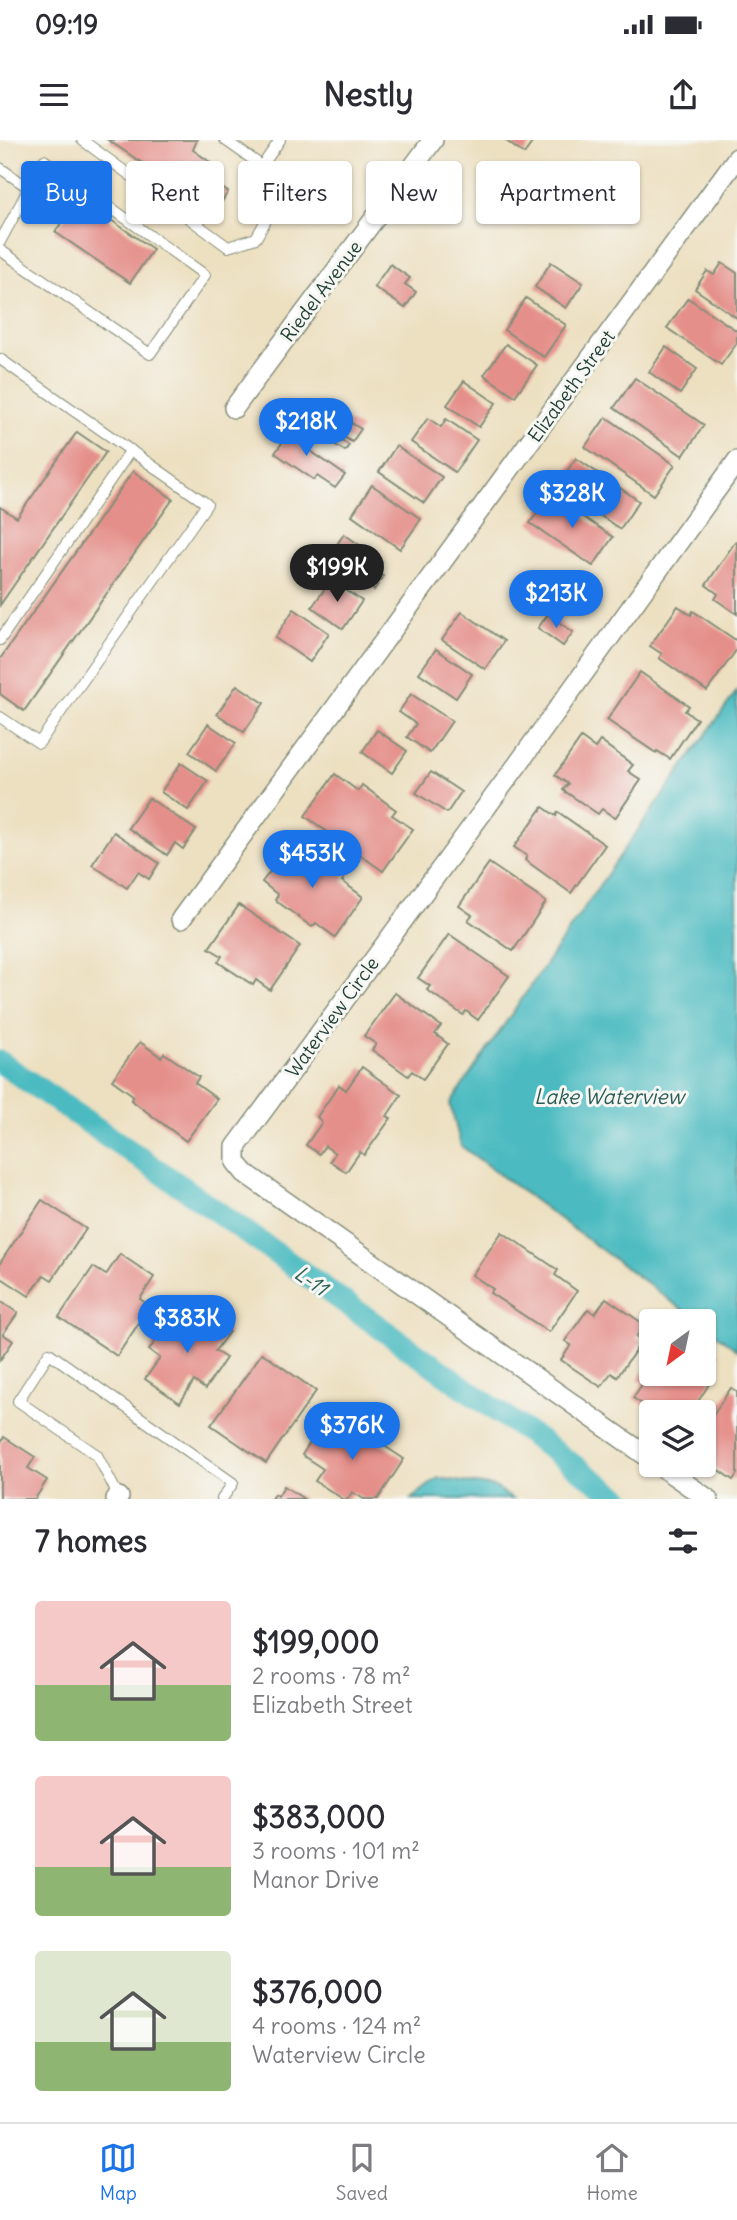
<!DOCTYPE html>
<html lang="en">
<head>
<meta charset="utf-8">
<style>
  :root { --surface:#fff; --page:#f2f2f3; --text:#2b2b33; --muted:#7c7c81; --line:#e1e1e2; --accent:#1a73e8 }
  body { margin:0; font-family:Delius,sans-serif; background:var(--page); color:var(--text); height:100vh; display:flex; flex-direction:column; font-size:26px; white-space:nowrap }
  * { box-sizing:border-box; margin:0 }
  p { font-size:23px; color:var(--muted) }
  .icon { flex:none; width:38px; height:38px; fill:none; stroke:currentColor; stroke-width:2; stroke-linecap:round; stroke-linejoin:round }
  .map { position:relative; height:1359px; overflow:hidden }
  .side { display:flex; flex-direction:column; background:var(--surface); flex:1 }
  .side>* { flex:none }
  .guide { position:absolute; left:21px; top:21px; width:696px; height:63px; display:flex; gap:14px }
  .needle { width:46px; rotate:213deg }
  .fabs { position:absolute; left:639px; top:1169px; display:grid; gap:14px }
  .fabs a { display:grid; place-items:center; width:77px; height:77px; border-radius:7px; background:var(--surface); box-shadow:0 2px 5px #0004; font-size:35px }
  .price { position:absolute; translate:-50% -60px; padding:0 16px; border-radius:24px; background:var(--accent); color:#fff; font-size:23px; line-height:46px; filter:drop-shadow(0 2px 4px #0008) }
  .price::after { content:''; position:absolute; left:50%; top:42px; width:21px; height:16px; margin-left:-10px; background:inherit; clip-path:polygon(0 0,100% 0,50% 100%) }
  .price.active { background:#222; color:#fff }
  ul { padding:0; list-style:none }
  li { display:flex; align-items:center; gap:21px; height:175px; padding:0 35px }
  li span { display:grid; place-items:center; flex:none; width:196px; height:140px; border-radius:7px; color:#555 }
  li>.icon { margin-inline-start:auto }
  span .icon { width:84px; height:84px; fill:#fffc; stroke-width:1 }
  li b { font-size:30px }
  h2 { display:flex; justify-content:space-between; align-items:center; height:84px; padding:0 35px; font-size:30px }
  .tag { padding:0 24px; border-radius:7px; background:var(--surface); box-shadow:0 2px 5px #0004; font-size:24px; line-height:63px }
  .tag.active { background:var(--accent); color:#fff }
  .status { display:flex; justify-content:space-between; align-items:center; height:49px; padding:0 35px; background:var(--surface); direction:ltr }
  .status svg { height:19px; fill:currentColor }
  header { display:flex; justify-content:space-between; align-items:center; height:91px; padding:0 35px; background:var(--surface); font-size:32px; font-weight:700 }
  .tabs { display:flex; justify-content:space-around; align-items:center; height:98px; border-top:2px solid var(--line); background:var(--surface); font-size:19px; color:var(--muted) }
  .tabs a { display:grid; justify-items:center; gap:4px }
  .tabs .active { color:var(--accent) }
  .map>svg:first-child { display:block }
</style>
</head>
<body>
<div class="status"><b>09:19</b><svg viewBox="0 0 49 12"><path d="M0 12V9h3v3zM5 12V6h3v6zM10 12V3h3v9zM15 12V0h3v12zM26 1h20v11H26zM47 4h2v5h-2z"/></svg></div>
<header><svg class="icon" aria-label="menu" viewBox="0 0 24 24"><path d="M4 6h16M4 12h16M4 18h16"/></svg>Nestly<svg class="icon" aria-label="share" viewBox="0 0 24 24"><path d="M12 15V3M7 8l5-5 5 5M5 13v7h14v-7"/></svg></header>
<div class="map">
<svg width="737" height="1359" viewBox="0 0 737 1359">
  <rect width="100%" height="100%" fill="#f6f6f2"/>
  <filter id="ink" filterUnits="userSpaceOnUse"><feTurbulence type="fractalNoise" baseFrequency=".0143" numOctaves="2"/><feDisplacementMap in="SourceGraphic" scale="14" xChannelSelector="R" yChannelSelector="G"/><feConvolveMatrix kernelMatrix="1 2 1 2 8 2 1 2 1" color-interpolation-filters="sRGB"/></filter>
  <filter id="wash" filterUnits="userSpaceOnUse"><feTurbulence type="fractalNoise" baseFrequency=".00686" numOctaves="4" result="noise"/><feDisplacementMap in="SourceGraphic" scale="28" xChannelSelector="R" yChannelSelector="G"/><feGaussianBlur stdDeviation="1.57" result="paint"/><feColorMatrix in="noise" values="0 0 0 0 0 0 0 0 0 0 0 0 0 0 0 0 0 1.4 0 .05"/><feComposite in="paint" operator="in"/></filter>
  <g filter="url(#wash)">
    <rect width="100%" height="100%" fill="#ede0c1"/>
    <g fill="#4cbbc1" stroke="#367c7a" stroke-width="2">
      <polygon points="737,551 737,1210 704,1185 704,1181 698,1181 461,1006 450,964 619,717"/>
      <polygon points="438,1338 495,1347 512,1359 411,1359"/>
    </g>
    <g fill="none" stroke-linecap="round" stroke-linejoin="round">
      <polyline stroke="#4cbbc1" stroke-width="23" points="0,922 191,1053 621,1359"/>
    </g>
    <g id="blocks">
      <g fill="#e58f8a">
        <polygon points="108,0 197,0 193,10 224,32 216,44 228,52 215,72"/>
        <polygon points="505,0 534,0 524,14"/>
        <polygon points="79,58 153,109 130,143 55,92"/>
        <polygon points="551,122 583,143 566,168 535,147"/>
        <polygon points="722,123 737,133 737,178 695,149 707,131 714,135"/>
        <polygon points="390,124 410,138 405,144 416,152 405,168 374,147"/>
        <polygon points="526,158 566,185 544,217 504,190"/>
        <polygon points="688,158 737,191 737,203 721,225 667,188"/>
        <polygon points="506,204 537,225 515,256 484,235"/>
        <polygon points="666,207 697,229 680,254 649,232"/>
        <polygon points="635,238 704,285 683,316 614,268"/>
        <polygon points="464,241 496,263 479,287 447,265"/>
        <polygon points="319,263 361,289 352,302 344,297 342,301 349,305 345,311 304,285"/>
        <polygon points="606,277 675,325 654,355 585,307"/>
        <polygon points="428,278 441,287 446,279 477,300 455,332 411,302"/>
        <polygon points="285,283 303,297 299,303 345,335 335,348 317,336 314,340 275,313 284,300 277,295"/>
        <polygon points="77,292 106,312 0,465 0,367 17,378"/>
        <polygon points="396,306 442,337 424,363 379,332"/>
        <polygon points="576,318 639,361 620,389 557,346"/>
        <polygon points="133,331 173,359 24,571 0,554 0,519"/>
        <polygon points="372,345 421,379 400,409 352,375"/>
        <polygon points="550,355 613,397 593,426 530,383"/>
        <polygon points="344,394 382,421 375,431 383,436 374,450 328,418"/>
        <polygon points="735,402 737,403 737,474 715,459 718,454 706,445"/>
        <polygon points="569,438 589,452 576,471 556,458"/>
        <polygon points="331,440 362,461 343,489 312,467"/>
        <polygon points="678,466 691,475 693,471 737,501 737,509 707,551 659,518 662,514 650,506"/>
        <polygon points="294,469 329,493 310,522 275,498"/>
        <polygon points="462,472 504,501 485,529 442,500"/>
        <polygon points="548,474 573,492 563,506 538,488"/>
        <polygon points="436,509 472,534 456,558 419,533"/>
        <polygon points="640,532 689,566 685,571 697,579 670,619 657,611 656,613 607,580"/>
        <polygon points="237,545 264,563 244,592 217,574"/>
        <polygon points="411,554 452,581 430,613 407,597 416,584 399,572"/>
        <polygon points="208,584 236,603 216,631 189,612"/>
        <polygon points="377,590 407,611 392,633 362,612"/>
        <polygon points="581,598 595,608 600,601 633,625 628,631 641,640 615,678 602,669 598,674 563,650 568,644 555,635"/>
        <polygon points="181,623 208,641 188,670 161,652"/>
        <polygon points="431,632 461,652 447,673 416,653"/>
        <polygon points="335,634 358,651 362,645 396,670 392,675 413,689 383,731 305,676"/>
        <polygon points="149,658 196,690 183,709 175,703 167,715 128,688"/>
        <polygon points="543,667 556,676 558,672 605,705 571,753 525,720 527,716 514,707"/>
        <polygon points="114,692 159,723 149,739 138,732 127,748 92,725"/>
        <polygon points="286,702 309,719 314,713 346,736 342,741 363,757 335,797 316,783 312,787 275,760 278,755 262,742 280,718 277,715"/>
        <polygon points="489,723 546,762 513,811 468,780 472,775 459,766"/>
        <polygon points="239,765 300,806 270,850 256,840 253,845 218,822 222,816 209,808"/>
        <polygon points="449,794 509,836 478,880 466,871 463,875 427,850 430,846 418,838"/>
        <polygon points="395,853 441,886 435,894 448,904 423,939 412,931 408,936 372,910 376,904 364,896"/>
        <polygon points="140,902 161,917 164,913 199,937 195,943 217,959 186,1001 131,960 134,956 112,940"/>
        <polygon points="362,927 401,955 387,976 391,978 364,1015 360,1012 346,1032 330,1021 335,1013 325,1006 319,1014 306,1005 322,982 317,977 339,945 346,950"/>
        <polygon points="42,1060 86,1089 52,1140 44,1135 29,1156 0,1137 0,1123"/>
        <polygon points="502,1092 558,1130 555,1135 577,1151 549,1192 490,1153 493,1149 472,1135"/>
        <polygon points="120,1114 154,1137 140,1159 150,1166 117,1216 59,1177 93,1127 106,1135"/>
        <polygon points="606,1158 645,1185 636,1197 642,1201 617,1237 611,1233 601,1247 561,1220 571,1205 565,1201 588,1169 595,1174"/>
        <polygon points="0,1161 18,1173 3,1194 13,1201 0,1220"/>
        <polygon points="195,1168 229,1192 215,1211 226,1218 205,1249 194,1241 180,1263 145,1239 160,1218 149,1210 170,1180 181,1187"/>
        <polygon points="262,1213 316,1251 266,1323 211,1285"/>
        <polygon points="704,1214 716,1222 706,1237 712,1240 691,1272 654,1272 633,1258 643,1243 638,1239 651,1220 651,1234 704,1234"/>
        <polygon points="731,1248 737,1252 737,1334 733,1340 704,1320 704,1288"/>
        <polygon points="324,1281 346,1295 353,1285 404,1319 378,1359 364,1359 352,1352 348,1359 343,1359 315,1341 323,1329 302,1315"/>
        <polygon points="4,1297 35,1317 28,1328 47,1340 35,1359 0,1359 0,1304"/>
        <polygon points="284,1346 304,1359 271,1359 274,1354 278,1356"/>
      </g>
    </g>
  </g>
  <g filter="url(#ink)">
    <use href="#blocks" fill-opacity="0" stroke="#868e7a" stroke-width="2"/>
    <g fill="none" stroke-linecap="round" stroke-linejoin="round">
      <g stroke="#868e7a" stroke-width="12">
        <g id="lane">
          <polyline points="82,0 228,107 256,98 277,61 262,26 225,0"/>
          <polyline points="262,26 280,0"/>
          <polyline points="0,28 29,48"/>
          <polyline points="0,102 44,20 205,135 150,214 0,110"/>
          <polyline points="0,219 207,364 39,603 0,577"/>
          <polyline points="0,500 131,310"/>
          <polyline points="120,1359 97,1315 18,1261 49,1213 233,1343 222,1359"/>
        </g>
      </g>
      <g stroke="#868e7a" stroke-width="22">
        <g id="street">
          <polyline points="234,268 433,0"/>
          <polyline points="181,779 737,18"/>
          <polyline points="651,1319 245,1033 236,1022 236,1007 518,624 737,321"/>
          <polyline points="659,1325 708,1359"/>
          <polyline points="116,1359 119,1357"/>
        </g>
      </g>
      <use href="#lane" stroke="#fff" stroke-width="10"/>
      <use href="#street" stroke="#fff" stroke-width="19"/>
    </g>
  </g>
  <g text-anchor="middle" stroke-width="6" stroke-linejoin="round" paint-order="stroke">
    <g font-size="19" fill="#1f3d34" stroke="#f6f6f2">
      <text transform="translate(321 151) rotate(-53)" y="7">Riedel Avenue</text>
      <text transform="translate(571 246) rotate(-54)" y="7">Elizabeth Street</text>
      <text transform="translate(332 877) rotate(-54)" y="7">Waterview Circle</text>
    </g>
    <g font-size="21" font-style="italic" fill="#2a5c57" stroke="#f6f6f2">
      <text x="609" y="964">Lake Waterview</text>
      <text transform="translate(311 1141) rotate(35)" y="7">L-11</text>
    </g>
  </g>
</svg>
<div class="fabs">
<a><svg class="needle" viewBox="-14 -14 28 28"><path d="M0-13l5 13h-10z" fill="#e53935"/><path d="M0 13l5-13h-10z" fill="#7c7c81"/></svg></a>
<a><svg class="icon" aria-label="layers" viewBox="0 0 24 24"><path d="M12 4l9 5-9 5-9-5zM3 14l9 5 9-5"/></svg></a>
</div>
<b class="price" style="left:306px;top:318px">$218K</b>
<b class="price" style="left:572px;top:390px">$328K</b>
<b class="price active" style="left:337px;top:464px">$199K</b>
<b class="price" style="left:556px;top:490px">$213K</b>
<b class="price" style="left:312px;top:750px">$453K</b>
<b class="price" style="left:187px;top:1215px">$383K</b>
<b class="price" style="left:352px;top:1322px">$376K</b>
<div class="guide">
<a class="tag active">Buy</a>
<a class="tag">Rent</a>
<a class="tag">Filters</a>
<a class="tag">New</a>
<a class="tag">Apartment</a>
</div>
</div>
<section class="side">
<h2>7 homes<svg class="icon" aria-label="filters" viewBox="0 0 24 24"><path d="M4 7h16M4 17h16"/><circle cx="9" cy="7" r="2"/><circle cx="15" cy="17" r="2"/></svg></h2>
<ul>
<li><span style="background:linear-gradient(#f6c9c9 60%,#8fb573 0)"><svg class="icon" aria-label="home" viewBox="0 0 24 24"><path d="M3 11l9-7 9 7M6 9v11h12V9"/></svg></span><div><b>$199,000</b><p>2 rooms · 78 m²</p><p>Elizabeth Street</p></div></li>
<li><span style="background:linear-gradient(#f6c9c9 65%,#8fb573 0)"><svg class="icon" aria-label="home" viewBox="0 0 24 24"><path d="M3 11l9-7 9 7M6 9v11h12V9"/></svg></span><div><b>$383,000</b><p>3 rooms · 101 m²</p><p>Manor Drive</p></div></li>
<li><span style="background:linear-gradient(#dfe7d0 65%,#8fb573 0)"><svg class="icon" aria-label="home" viewBox="0 0 24 24"><path d="M3 11l9-7 9 7M6 9v11h12V9"/></svg></span><div><b>$376,000</b><p>4 rooms · 124 m²</p><p>Waterview Circle</p></div></li>
</ul>
</section>
<nav class="tabs">
<a class="active"><svg class="icon" aria-label="map" viewBox="0 0 24 24"><path d="M3 6l6-2 6 2 6-2v14l-6 2-6-2-6 2zM9 4v14M15 6v14"/></svg>Map</a>
<a><svg class="icon" aria-label="saved" viewBox="0 0 24 24"><path d="M7 4h10v16l-5-4-5 4z"/></svg>Saved</a>
<a><svg class="icon" aria-label="home" viewBox="0 0 24 24"><path d="M3 11l9-7 9 7M6 9v11h12V9"/></svg>Home</a>
</nav>
</body>
</html>
